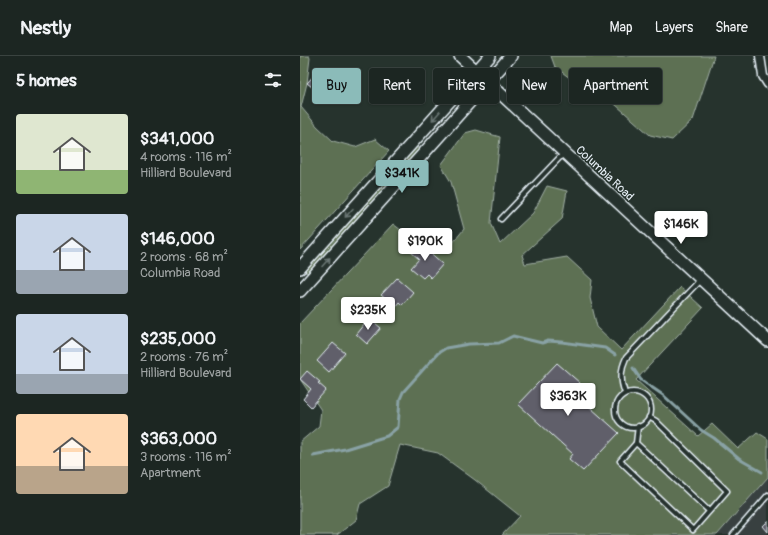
<!DOCTYPE html>
<html lang="en">
<head>
<meta charset="utf-8">
<style>
  :root { --surface:#1c2622; --page:#29322f; --text:#f1f3f6; --muted:#a0a5a5; --line:#3a4340; --accent:#8bbbb9 }
  body { margin:0; font-family:Pangolin,sans-serif; background:var(--page); color:var(--text); height:100vh; display:flex; flex-direction:column; font-size:15px; white-space:nowrap }
  * { box-sizing:border-box; margin:0 }
  p { font-size:13px; color:var(--muted) }
  .icon { flex:none; width:22px; height:22px; fill:none; stroke:currentColor; stroke-width:2; stroke-linecap:round; stroke-linejoin:round }
  .map { position:relative; flex:1; overflow:hidden }
  .panel { display:flex; flex-direction:column; background:var(--surface); width:300px }
  .panel>* { flex:none }
  .guide { position:absolute; left:12px; top:12px; width:380px; height:36px; display:flex; gap:8px }
  .price { position:absolute; translate:-50% -34px; padding:0 9px; border-radius:4px; background:#fff; color:#222; font-size:13px; line-height:26px; filter:drop-shadow(0 1px 2px #0008) }
  .price::after { content:''; position:absolute; left:50%; top:24px; width:12px; height:9px; margin-left:-6px; background:inherit; clip-path:polygon(0 0,100% 0,50% 100%) }
  .price.selected { background:var(--accent); color:#111 }
  ul { padding:0; list-style:none }
  li { display:flex; align-items:center; gap:12px; height:100px; padding:0 16px }
  li span { display:grid; place-items:center; flex:none; width:112px; height:80px; border-radius:4px; color:#555 }
  li>.icon { margin-inline-start:auto }
  span .icon { width:48px; height:48px; fill:#fffc; stroke-width:1 }
  li b { font-size:17px }
  h2 { display:flex; justify-content:space-between; align-items:center; height:48px; padding:0 16px; font-size:17px }
  .chip { padding:0 14px; border-radius:4px; background:var(--surface); box-shadow:0 1px 3px #0004,0 0 0 1px var(--line); font-size:14px; line-height:36px }
  .chip.selected { background:var(--accent); color:#111 }
  header { display:flex; align-items:center; gap:24px; box-sizing:border-box; height:56px; padding:0 20px; background:var(--surface); border-bottom:1px solid var(--line) }
  header strong { font-size:19px }
  nav { display:flex; gap:22px; margin-inline-start:auto; font-size:14px }
  main { display:flex; flex:1; min-height:0 }
  .map>svg:first-child { display:block }
</style>
</head>
<body>
<header>
<strong>Nestly</strong>
<nav><a>Map</a><a>Layers</a><a>Share</a></nav>
</header>
<main>
<section class="panel">
<h2>5 homes<svg class="icon" aria-label="filters" viewBox="0 0 24 24"><path d="M4 7h16M4 17h16"/><circle cx="9" cy="7" r="2"/><circle cx="15" cy="17" r="2"/></svg></h2>
<ul>
<li><span style="background:linear-gradient(#dfe7d0 70%,#8fb573 0)"><svg class="icon" aria-label="home" viewBox="0 0 24 24"><path d="M3 11l9-7 9 7M6 9v11h12V9"/></svg></span><div><b>$341,000</b><p>4 rooms · 116 m²</p><p>Hilliard Boulevard</p></div></li>
<li><span style="background:linear-gradient(#c9d6e8 70%,#9aa5b1 0)"><svg class="icon" aria-label="home" viewBox="0 0 24 24"><path d="M3 11l9-7 9 7M6 9v11h12V9"/></svg></span><div><b>$146,000</b><p>2 rooms · 68 m²</p><p>Columbia Road</p></div></li>
<li><span style="background:linear-gradient(#c9d6e8 75%,#9aa5b1 0)"><svg class="icon" aria-label="home" viewBox="0 0 24 24"><path d="M3 11l9-7 9 7M6 9v11h12V9"/></svg></span><div><b>$235,000</b><p>2 rooms · 76 m²</p><p>Hilliard Boulevard</p></div></li>
<li><span style="background:linear-gradient(#ffd9b3 65%,#b9a48a 0)"><svg class="icon" aria-label="home" viewBox="0 0 24 24"><path d="M3 11l9-7 9 7M6 9v11h12V9"/></svg></span><div><b>$363,000</b><p>3 rooms · 116 m²</p><p>Apartment</p></div></li>
</ul>
</section>
<div class="map">
<svg width="468" height="479" viewBox="0 0 468 479">
  <rect width="100%" height="100%" fill="#26332d"/>
  <filter id="ink" filterUnits="userSpaceOnUse"><feTurbulence type="fractalNoise" baseFrequency=".025" numOctaves="2"/><feDisplacementMap in="SourceGraphic" scale="8" xChannelSelector="R" yChannelSelector="G"/><feConvolveMatrix kernelMatrix="1 2 1 2 8 2 1 2 1" color-interpolation-filters="sRGB"/></filter>
  <g filter="url(#ink)">
    <polygon fill="#374040" points="468,421 468,479 417,479"/>
    <g fill="#5d7053" stroke="#a2b0a6">
      <polygon points="0,0 9,0 10,2 7,27 1,51 17,70 33,85 55,91 75,83 89,95 0,194"/>
      <polygon points="251,0 414,0 393,64 372,84 350,79 316,49 274,25 255,11"/>
      <polygon points="176,74 200,81 191,167 200,188 233,157 247,130 267,135 262,163 222,199 225,208 267,201 292,224 290,242 297,271 321,294 380,231 403,252 336,324 398,380 412,368 438,393 457,376 468,383 468,421 417,479 202,479 220,460 175,424 138,397 100,389 88,430 60,448 56,464 37,479 0,479 0,386 19,370 21,354 0,323 0,267 93,168 113,183 147,194 164,173 151,126 141,109 165,77"/>
      <polygon points="115,90 120,94 10,217 5,216 5,214"/>
    </g>
    <g fill="none" stroke-linecap="round" stroke-linejoin="round">
      <g stroke="#89a2a5" stroke-width="3">
        <polyline points="333,312 341,324 363,339 401,374 414,382 439,403 462,416"/>
        <polyline points="13,399 45,393 87,380 98,371 100,343 103,336 138,297 146,292 169,288 199,287 213,280 242,287 248,285 262,286 305,292 315,299"/>
      </g>
    </g>
    <g fill="#605f6b" stroke="#e8f1f8">
      <polygon points="18,15 33,28 23,40 7,27"/>
      <polygon points="118,186 143,208 131,222 127,218 123,222 111,212 119,203 110,195"/>
      <polygon points="97,222 113,236 102,249 99,246 95,251 81,239"/>
      <polygon points="69,262 81,272 67,288 56,278"/>
      <polygon points="33,287 45,297 29,316 17,305"/>
      <polygon points="257,307 280,327 273,336 319,377 283,415 269,403 273,398 218,348"/>
      <polygon points="7,315 20,326 18,327 26,334 11,351 3,343 11,333 0,323"/>
      <polygon points="468,465 468,476 463,470"/>
    </g>
    <g fill="none" stroke-linecap="round" stroke-linejoin="round">
      <g stroke="#e8f1f8" stroke-width="7">
        <g id="lane">
          <polyline points="201,163 264,97"/>
          <circle cx="333" cy="354" r="18"/>
          <path d="M325 337C320 325 320 314 326 302L401 223"/>
          <polyline points="338,370 336,387 320,405 393,474 427,435 356,365 349,361"/>
          <polyline points="336,387 409,455"/>
          <polyline points="433,479 468,439"/>
        </g>
      </g>
      <g stroke="#e8f1f8" stroke-width="11">
        <polyline id="street" points="460,0 463,20 468,28"/>
      </g>
      <g stroke="#e8f1f8" stroke-width="14">
        <g id="secondary">
          <polyline points="160,0 468,285"/>
          <polyline points="0,212 190,0"/>
          <polyline points="0,235 211,0"/>
        </g>
      </g>
      <use href="#lane" stroke="#26332d" stroke-width="4"/>
      <use href="#street" stroke="#26332d" stroke-width="8"/>
      <use href="#secondary" stroke="#26332d" stroke-width="11"/>
    </g>
    <defs><path id="oneway-shaft" d="M-6 0H5M1.5-3L5.5 0L1.5 3" fill="none" stroke-width="1.6" stroke-linecap="round" stroke-linejoin="round"/></defs>
    <g stroke="#6a7674">
      <use href="#oneway-shaft" transform="translate(136 60) rotate(132)"/>
      <use href="#oneway-shaft" transform="translate(49 157) rotate(132)"/>
      <use href="#oneway-shaft" transform="translate(26 206) rotate(-48)"/>
    </g>
  </g>
  <g text-anchor="middle" stroke-width="3" stroke-linejoin="round" paint-order="stroke">
    <g font-size="12" fill="#e8f1f8" stroke="#26332d">
      <text transform="translate(305 117) rotate(43)" y="4">Columbia Road</text>
    </g>
  </g>
</svg>
<b class="price selected" style="left:102px;top:138px">$341K</b>
<b class="price" style="left:381px;top:189px">$146K</b>
<b class="price" style="left:125px;top:206px">$190K</b>
<b class="price" style="left:68px;top:275px">$235K</b>
<b class="price" style="left:268px;top:361px">$363K</b>
<div class="guide">
<a class="chip selected">Buy</a>
<a class="chip">Rent</a>
<a class="chip">Filters</a>
<a class="chip">New</a>
<a class="chip">Apartment</a>
</div>
</div>
</main>
</body>
</html>
